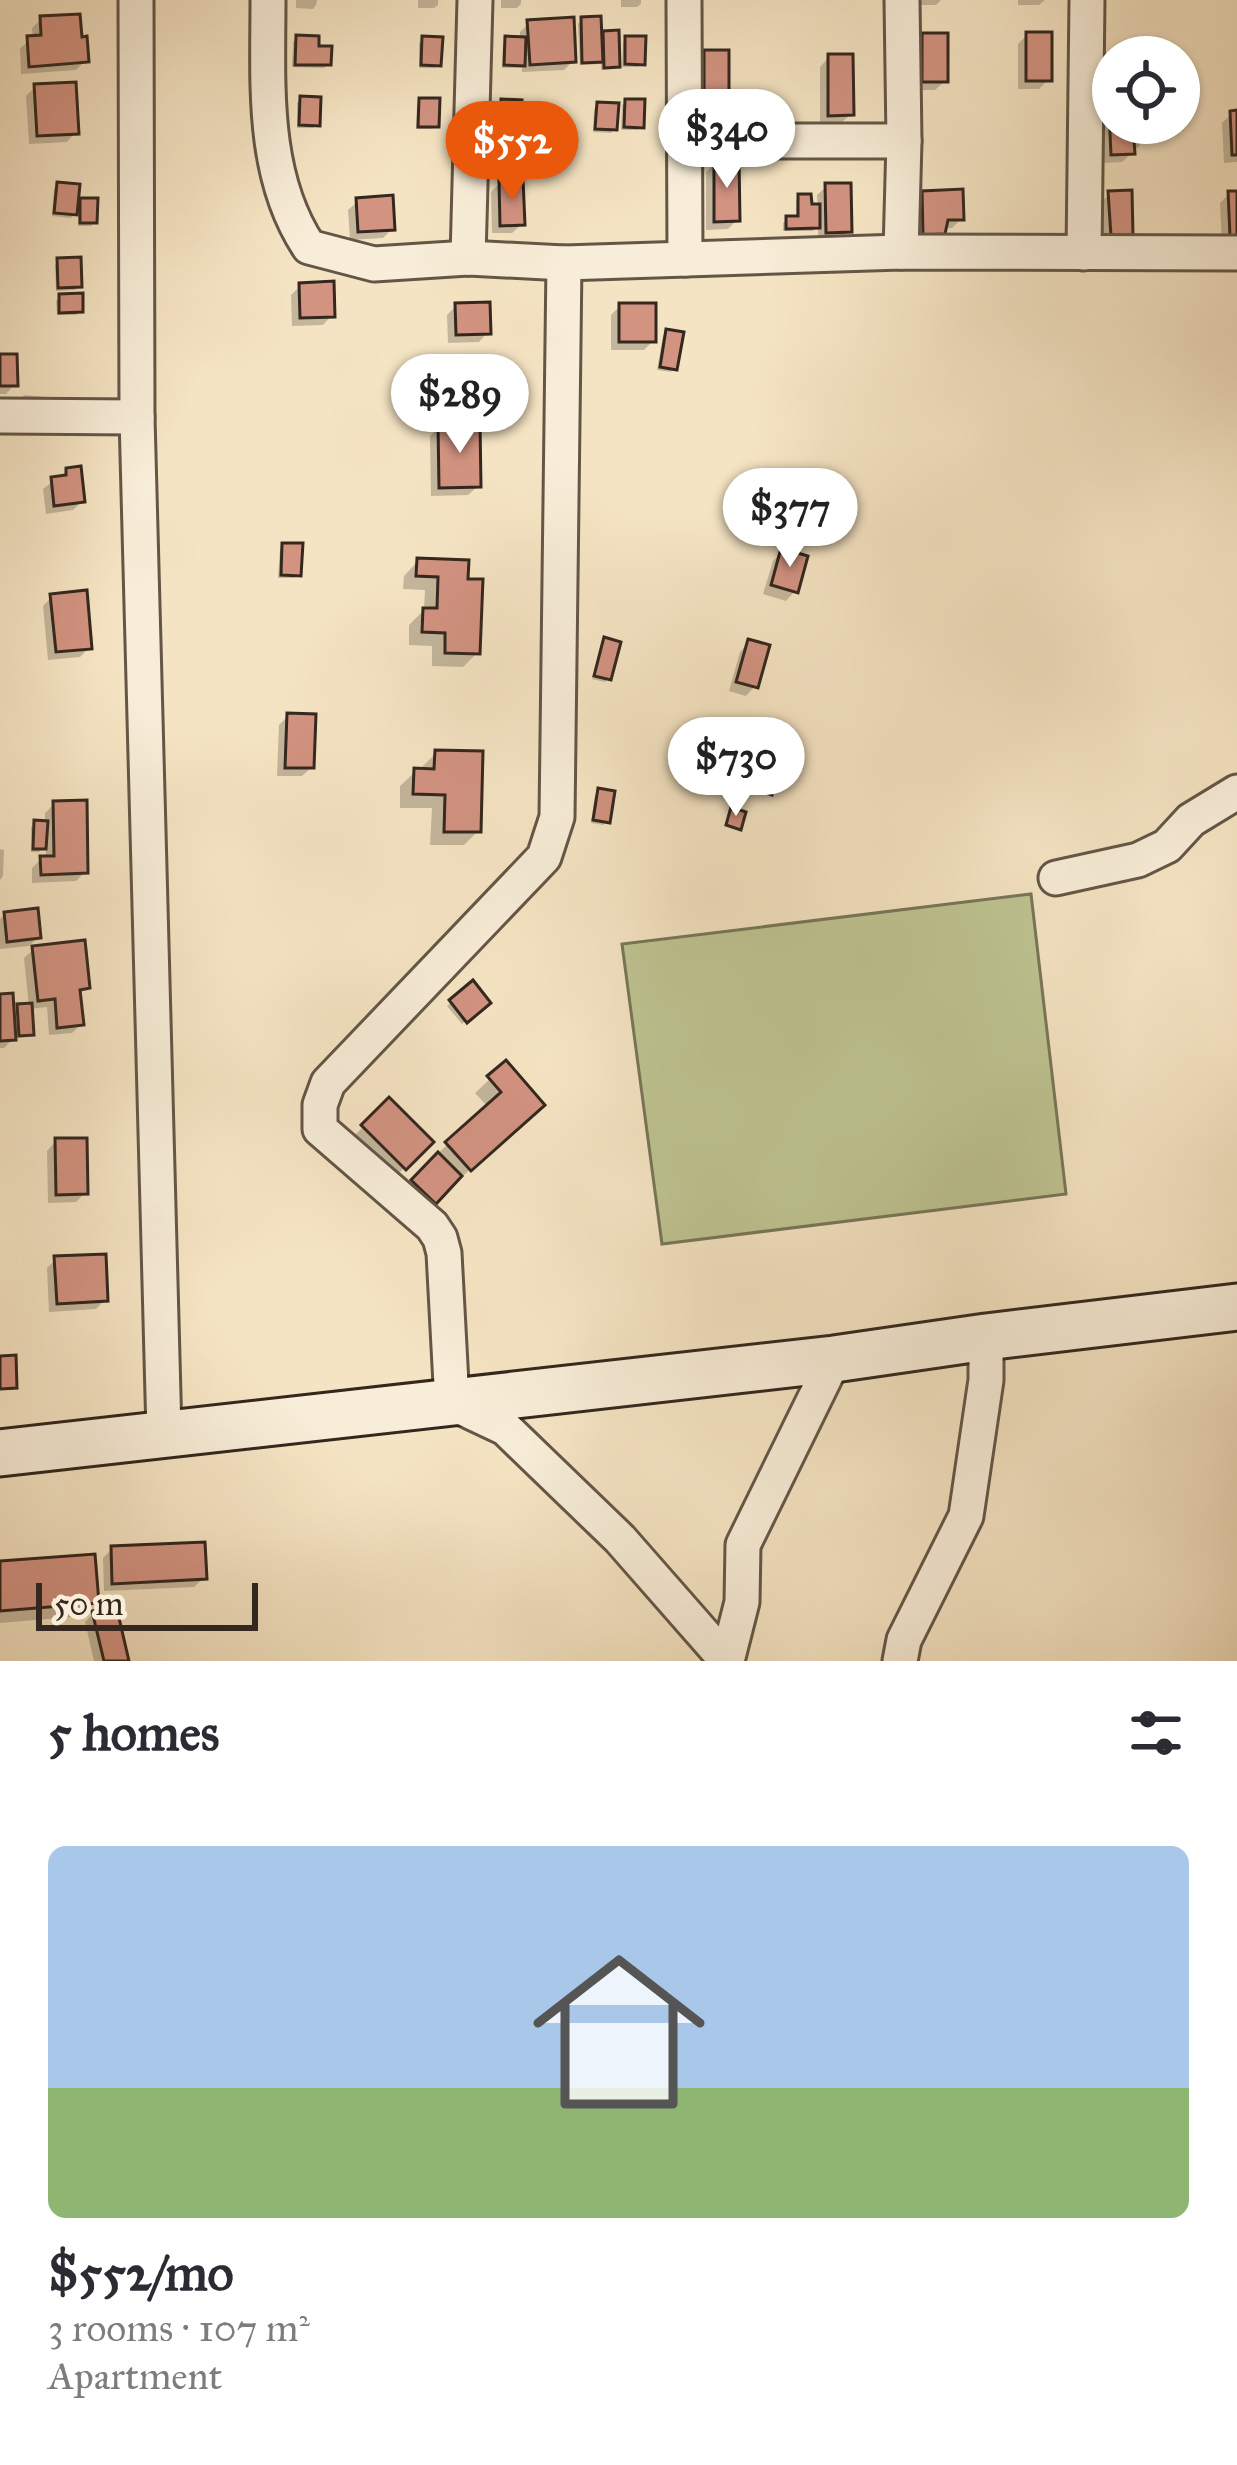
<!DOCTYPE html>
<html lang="en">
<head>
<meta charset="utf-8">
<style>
  :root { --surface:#fff; --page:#f7f7f7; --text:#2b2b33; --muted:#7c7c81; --accent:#ea580c }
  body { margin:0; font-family:"IM FELL Great Primer",serif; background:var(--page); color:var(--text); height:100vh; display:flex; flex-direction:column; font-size:45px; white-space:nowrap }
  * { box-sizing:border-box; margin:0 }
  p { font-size:39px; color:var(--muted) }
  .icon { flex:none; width:66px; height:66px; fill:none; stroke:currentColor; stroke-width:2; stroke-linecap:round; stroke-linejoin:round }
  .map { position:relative; height:1661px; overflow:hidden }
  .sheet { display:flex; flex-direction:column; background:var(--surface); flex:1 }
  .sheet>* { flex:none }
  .controls { position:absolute; left:1092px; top:36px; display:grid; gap:24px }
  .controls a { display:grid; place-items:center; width:108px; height:108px; border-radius:50%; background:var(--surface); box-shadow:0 3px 9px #0004; font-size:60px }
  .scale { position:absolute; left:36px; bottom:30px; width:222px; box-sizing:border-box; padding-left:12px; border:6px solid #33271e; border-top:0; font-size:33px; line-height:42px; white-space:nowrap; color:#33271e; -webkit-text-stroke:9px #f8edd8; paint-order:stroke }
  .price { position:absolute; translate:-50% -102px; padding:0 27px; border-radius:42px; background:#fff; color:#222; font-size:39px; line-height:78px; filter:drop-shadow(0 3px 6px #0008) }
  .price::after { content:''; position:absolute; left:50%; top:72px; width:36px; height:27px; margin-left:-18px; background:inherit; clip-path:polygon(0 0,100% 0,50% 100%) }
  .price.on { background:var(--accent); color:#fff }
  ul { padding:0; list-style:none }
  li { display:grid; align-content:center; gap:24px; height:636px; padding:0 48px }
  li span { display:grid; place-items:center; height:372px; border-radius:18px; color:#555 }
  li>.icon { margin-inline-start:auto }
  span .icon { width:216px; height:216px; fill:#fffc; stroke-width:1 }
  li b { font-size:51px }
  h2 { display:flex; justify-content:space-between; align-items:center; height:144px; padding:0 48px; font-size:51px }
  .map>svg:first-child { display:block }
</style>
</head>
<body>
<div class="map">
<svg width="1237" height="1661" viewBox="0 0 1237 1661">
  <rect width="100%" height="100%" fill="#f5e4c3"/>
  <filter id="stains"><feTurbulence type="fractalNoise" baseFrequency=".00167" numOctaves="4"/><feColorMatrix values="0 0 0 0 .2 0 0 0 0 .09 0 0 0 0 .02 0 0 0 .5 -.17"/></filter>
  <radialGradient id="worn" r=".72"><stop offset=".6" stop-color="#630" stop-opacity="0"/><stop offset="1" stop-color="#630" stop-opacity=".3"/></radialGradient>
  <polygon fill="#bec492" stroke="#787658" stroke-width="3" points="1031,894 1066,1194 662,1244 622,944"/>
  <g fill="#0003">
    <polygon points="296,0 317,0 316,5 313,9 296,8"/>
    <polygon points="418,0 438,0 438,5 434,8 418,8"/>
    <polygon points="501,0 521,0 521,4 517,8 501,8"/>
    <polygon points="621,0 641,0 641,4 637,7 621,7"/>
    <polygon points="915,0 941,0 936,5 915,5"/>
    <polygon points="1018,0 1045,0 1039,5 1018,5"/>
    <polygon points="41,19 85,61 76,70 21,74 20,48 33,38 32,28"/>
    <polygon points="582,20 599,34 616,33 619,64 614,69 601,70 601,64 580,65 578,24"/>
    <polygon points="529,23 573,61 564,70 522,72 522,68 502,68 503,43 507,39 520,40 520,32"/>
    <polygon points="1027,35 1048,80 1039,89 1018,89 1018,44"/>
    <polygon points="923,36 945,81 935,90 914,90 914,45"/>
    <polygon points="297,38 316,49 328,64 324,68 292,67 293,42"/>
    <polygon points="627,39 642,63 638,67 622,67 623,42"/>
    <polygon points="423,40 439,64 435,68 419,68 419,43"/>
    <polygon points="705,53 726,110 717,120 696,120 696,62"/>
    <polygon points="829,57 851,114 841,123 820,124 820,67"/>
    <polygon points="35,87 76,132 67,142 29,144 26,96"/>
    <polygon points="301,99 317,124 313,128 297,128 297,103"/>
    <polygon points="421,101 436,126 432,129 416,129 417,105"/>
    <polygon points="502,102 518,128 514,131 498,131 498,106"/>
    <polygon points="626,102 641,126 638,130 621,130 622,105"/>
    <polygon points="598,105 614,129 611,133 593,132 594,109"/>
    <polygon points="1111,113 1113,113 1113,123 1130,123 1146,138 1137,148 1131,148 1132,153 1122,162 1103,163 1102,123"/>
    <polygon points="1237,113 1237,162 1224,163 1222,123 1231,114"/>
    <polygon points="715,163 737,220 728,229 706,230 706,172"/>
    <polygon points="500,183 522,224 512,233 492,233 491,192"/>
    <polygon points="58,185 75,208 82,201 94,222 91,226 78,226 78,210 71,218 52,216 54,189"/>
    <polygon points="827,186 849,231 840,240 818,241 818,226 813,231 783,231 783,223 787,219 796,219 796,200 800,197 809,207 818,207 817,195"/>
    <polygon points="923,194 961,219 952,228 943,228 933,242 915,243 914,204"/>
    <polygon points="1110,194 1130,234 1121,243 1102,244 1100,203"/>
    <polygon points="1229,194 1237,194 1237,243 1222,243 1220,203"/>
    <polygon points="358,201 392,229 383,238 350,240 348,210"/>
    <polygon points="58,261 79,286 75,290 56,291 55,265"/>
    <polygon points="300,286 332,315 323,325 292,326 291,295"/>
    <polygon points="60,297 80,311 76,315 57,315 56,301"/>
    <polygon points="456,306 488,332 479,342 448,343 447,315"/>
    <polygon points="620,306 653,341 644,350 611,350 611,315"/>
    <polygon points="667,332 674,368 671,372 657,370 663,336"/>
    <polygon points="0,357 15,384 6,394 0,394"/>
    <polygon points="24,395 47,397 45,413 19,415 21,399"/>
    <polygon points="439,427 478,486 468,495 431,496 430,436"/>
    <polygon points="67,471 82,501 73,510 46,514 43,489"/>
    <polygon points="284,546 298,574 294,578 278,578 280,549"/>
    <polygon points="782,552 795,591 786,601 763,594 773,561"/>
    <polygon points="418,561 466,563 477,653 463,667 432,666 432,646 409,645 409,625 424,610 425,590 403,589 404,576"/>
    <polygon points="52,597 89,648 80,657 48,660 43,606"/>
    <polygon points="605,641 608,679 605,682 592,679 601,644"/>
    <polygon points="749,642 755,686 746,696 729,691 740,652"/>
    <polygon points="288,716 312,767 302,776 277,776 279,725"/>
    <polygon points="436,753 478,831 464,845 430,845 432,808 400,808 400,786 415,772 421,772 422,767"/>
    <polygon points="599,792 607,821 603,825 591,823 595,795"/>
    <polygon points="54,804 85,872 76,881 32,883 32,868 41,859 46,859 46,846 39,852 31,852 31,827 35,823 45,824 45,813"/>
    <polygon points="0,849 4,850 3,876 0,880"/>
    <polygon points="5,914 38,937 29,946 0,949 0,919"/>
    <polygon points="34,949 86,987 78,996 81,1024 72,1033 49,1035 47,1007 29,1009 31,1034 27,1037 14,1038 4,1048 0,1048 0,997 11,1014 18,1007 29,1006 24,958"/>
    <polygon points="472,985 487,1003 462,1024 447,1006"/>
    <polygon points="506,1064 527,1119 455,1183 453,1181 425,1211 405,1191 434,1160 433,1158 488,1107 475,1093"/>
    <polygon points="389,1101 430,1142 395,1177 354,1136"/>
    <polygon points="56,1141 85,1193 76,1202 48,1203 47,1151"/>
    <polygon points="56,1259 105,1300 96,1309 49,1312 47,1268"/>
    <polygon points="112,1549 204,1578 194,1587 104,1591 103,1558"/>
    <polygon points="0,1564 96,1602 82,1616 0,1623"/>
    <polygon points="94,1613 126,1661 94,1661 85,1622"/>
  </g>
  <g fill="#d29381" stroke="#33271e" stroke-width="3">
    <polygon points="80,14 82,37 87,36 89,62 29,67 27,36 41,35 40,16"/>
    <polygon points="601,16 603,62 582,63 581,17"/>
    <polygon points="574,17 576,62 530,65 527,20"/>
    <polygon points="619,30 620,67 604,68 603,31"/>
    <rect x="1026" y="32" width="26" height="49"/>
    <rect x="922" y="33" width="26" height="49"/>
    <polygon points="296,35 319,36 319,46 332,46 331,65 295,65"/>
    <polygon points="422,36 443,37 441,66 421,65"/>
    <polygon points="505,36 526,37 525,66 504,65"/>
    <polygon points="625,36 646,36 645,65 625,64"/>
    <rect x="704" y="50" width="25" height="62"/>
    <polygon points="828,54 853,54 854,115 828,116"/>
    <polygon points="76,82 79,134 37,136 34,84"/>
    <polygon points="300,96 321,97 320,126 299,125"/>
    <polygon points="419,98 440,98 439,127 418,127"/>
    <polygon points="501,99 522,100 521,129 500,128"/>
    <polygon points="625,99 645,99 644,128 624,127"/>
    <polygon points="597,102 619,103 617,130 595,129"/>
    <polygon points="1113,110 1113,123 1148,123 1149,140 1134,140 1135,154 1111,155 1109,111"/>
    <polygon points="1237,110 1237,155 1232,155 1230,111"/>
    <polygon points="714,160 739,160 740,221 714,222"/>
    <polygon points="523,179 525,225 500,226 499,180"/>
    <polygon points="57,182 80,184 77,215 54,213"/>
    <polygon points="825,183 851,183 852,232 826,233"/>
    <polygon points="963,189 964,220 948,220 945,234 923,235 922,191"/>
    <polygon points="1132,190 1133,235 1111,236 1108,191"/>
    <polygon points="1228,191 1237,191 1237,235 1230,236"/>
    <polygon points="798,194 811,194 812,204 820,204 820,228 786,229 786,216 798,216"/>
    <polygon points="393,195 395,230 358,232 356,198"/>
    <polygon points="80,198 98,198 97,223 80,223"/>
    <polygon points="81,257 82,287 58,288 57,258"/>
    <polygon points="334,281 335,317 300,318 299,283"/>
    <polygon points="83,293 83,312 59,313 59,294"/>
    <polygon points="490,302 491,334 456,335 455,303"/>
    <rect x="619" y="303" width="37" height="39"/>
    <polygon points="666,329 684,332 677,370 660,367"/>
    <polygon points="0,354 17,354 18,386 0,386"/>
    <polygon points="480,423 481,487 439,488 438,424"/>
    <polygon points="81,466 85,502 54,506 51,477 66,475 66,468"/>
    <polygon points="282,543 303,543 301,576 281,575"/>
    <polygon points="781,548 808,556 798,593 771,585"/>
    <polygon points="417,558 469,560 468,579 483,579 480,654 445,653 445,633 422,632 423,608 437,608 438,577 416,576"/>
    <polygon points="87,590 92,649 56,652 50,594"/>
    <polygon points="604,637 621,642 611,680 594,676"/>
    <polygon points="748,639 770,645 758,688 736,682"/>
    <polygon points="287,713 316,714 314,768 285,768"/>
    <polygon points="435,750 483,751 481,832 444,832 445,795 413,794 414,768 434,769"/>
    <polygon points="767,754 783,758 772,795 757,790"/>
    <polygon points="598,788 615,791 610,823 593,820"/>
    <polygon points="87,800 88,873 41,875 40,856 54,856 53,801"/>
    <polygon points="731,807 746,812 741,830 726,825"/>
    <polygon points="34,820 48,821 46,849 33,849"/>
    <polygon points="38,908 41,938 7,942 4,912"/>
    <polygon points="85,940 90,988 80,990 84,1025 57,1028 55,999 38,1001 32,946"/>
    <polygon points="473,980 491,1003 467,1023 449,1000"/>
    <polygon points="13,993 16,1040 0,1041 0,994"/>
    <polygon points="32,1003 34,1035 19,1036 17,1004"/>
    <polygon points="506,1060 545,1105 471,1171 445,1142 501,1092 487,1076"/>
    <polygon points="389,1097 434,1142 406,1170 361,1125"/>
    <polygon points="55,1138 87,1138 88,1194 56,1195"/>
    <polygon points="438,1152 462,1176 436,1204 411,1180"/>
    <polygon points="106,1254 108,1301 57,1304 54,1256"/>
    <polygon points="16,1355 17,1388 0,1389 0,1356"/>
    <polygon points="205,1542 207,1579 112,1584 111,1546"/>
    <polygon points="95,1554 99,1603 0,1611 0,1561"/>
    <polygon points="116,1605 129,1661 104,1661 92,1611"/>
  </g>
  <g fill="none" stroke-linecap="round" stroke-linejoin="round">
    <g stroke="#645647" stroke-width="39">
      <g id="street">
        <polyline points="136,0 137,417 164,1433"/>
        <path d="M268 0C268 83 261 175 309 247L374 264 468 258 564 263 901 252 1237 253"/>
        <polyline points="684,0 685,259"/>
        <polyline points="683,141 904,141"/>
        <polyline points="901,252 904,141 902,0"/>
        <polyline points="1084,253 1087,0"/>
        <polyline points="468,258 475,0"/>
        <polyline points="564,263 557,817 544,857 328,1083 320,1105 320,1129 432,1226 440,1238 444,1253 452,1403 505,1428 620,1539 727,1661"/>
        <polyline points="0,416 137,417"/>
        <polyline points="1056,878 1138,860 1167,846 1191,820 1237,792"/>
        <polyline points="727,1661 742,1602 743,1545 834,1359"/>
        <polyline points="900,1661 904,1640 966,1516 986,1380 986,1337"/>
      </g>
    </g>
    <g stroke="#33271e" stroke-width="51">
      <polyline id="secondary" points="0,1453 834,1359 986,1337 1237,1307"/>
    </g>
    <use href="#street" stroke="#f8edd8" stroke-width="33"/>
    <use href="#secondary" stroke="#f8edd8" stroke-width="45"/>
  </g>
  <rect width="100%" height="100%" filter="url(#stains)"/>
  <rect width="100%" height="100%" fill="url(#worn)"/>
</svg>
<div class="controls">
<a><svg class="icon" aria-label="locate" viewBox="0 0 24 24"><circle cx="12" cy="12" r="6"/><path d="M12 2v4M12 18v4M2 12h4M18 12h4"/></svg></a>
</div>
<div class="scale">50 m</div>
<b class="price" style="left:727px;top:191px">$340</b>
<b class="price on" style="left:512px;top:203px">$552</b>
<b class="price" style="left:460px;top:456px">$289</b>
<b class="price" style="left:790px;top:570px">$377</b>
<b class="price" style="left:736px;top:819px">$730</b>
</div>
<section class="sheet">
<h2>5 homes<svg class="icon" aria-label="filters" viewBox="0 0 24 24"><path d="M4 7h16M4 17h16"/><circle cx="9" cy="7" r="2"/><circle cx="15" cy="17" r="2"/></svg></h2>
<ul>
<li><span style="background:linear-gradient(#a9c7e8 65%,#8fb573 0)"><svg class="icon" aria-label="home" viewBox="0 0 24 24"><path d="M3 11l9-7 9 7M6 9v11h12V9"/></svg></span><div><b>$552/mo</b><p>3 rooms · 107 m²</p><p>Apartment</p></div></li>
</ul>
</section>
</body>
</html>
